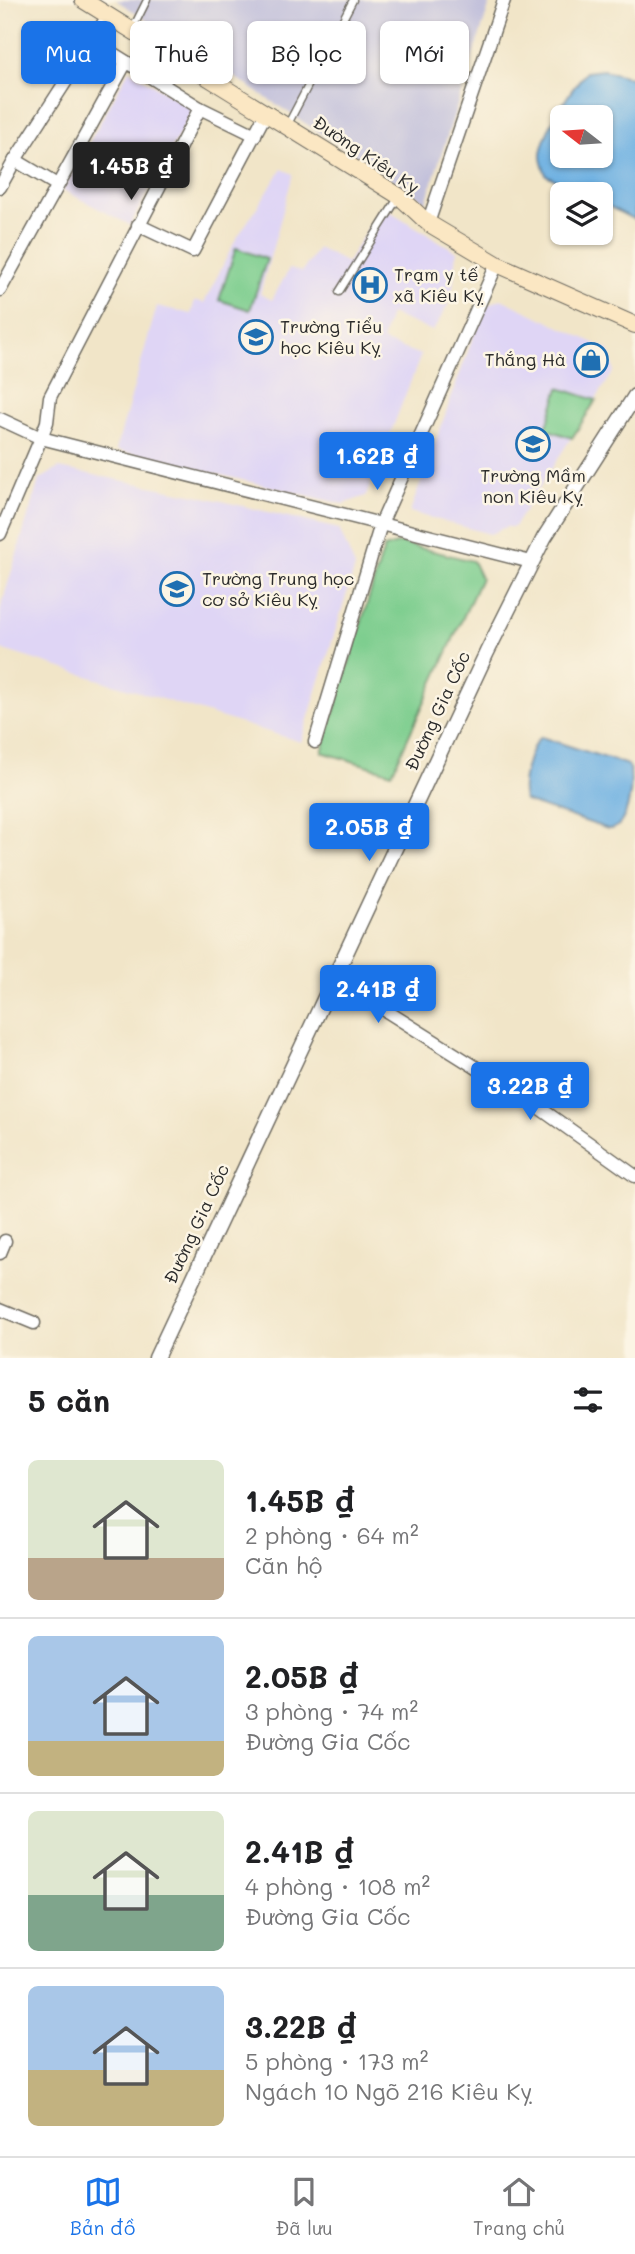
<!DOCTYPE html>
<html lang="vi">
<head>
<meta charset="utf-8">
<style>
  :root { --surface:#fff; --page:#f2f2f2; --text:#202124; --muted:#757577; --line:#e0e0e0; --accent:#1a73e8 }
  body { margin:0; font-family:Mali,sans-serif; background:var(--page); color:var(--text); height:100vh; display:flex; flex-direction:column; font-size:26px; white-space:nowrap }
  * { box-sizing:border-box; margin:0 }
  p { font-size:23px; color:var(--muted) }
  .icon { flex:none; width:38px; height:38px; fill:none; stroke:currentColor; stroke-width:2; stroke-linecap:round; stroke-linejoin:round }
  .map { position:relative; height:1358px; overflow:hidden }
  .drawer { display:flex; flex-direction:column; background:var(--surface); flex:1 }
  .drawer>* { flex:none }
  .top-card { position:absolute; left:21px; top:21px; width:593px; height:63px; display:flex; gap:14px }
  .needle { width:46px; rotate:287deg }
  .fabs { position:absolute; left:550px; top:105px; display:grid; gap:14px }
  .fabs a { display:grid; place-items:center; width:63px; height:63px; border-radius:10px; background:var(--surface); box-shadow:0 2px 5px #0004; font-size:35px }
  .price { position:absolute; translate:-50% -60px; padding:0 16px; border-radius:7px; background:var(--accent); color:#fff; font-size:23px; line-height:46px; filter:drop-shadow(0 2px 4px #0008) }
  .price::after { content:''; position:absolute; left:50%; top:42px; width:21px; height:16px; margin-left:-10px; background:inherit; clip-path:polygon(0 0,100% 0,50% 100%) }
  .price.active { background:#222; color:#fff }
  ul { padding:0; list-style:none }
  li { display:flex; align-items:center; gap:21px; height:175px; padding:0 28px }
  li+li { border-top:2px solid var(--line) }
  li span { display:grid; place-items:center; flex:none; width:196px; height:140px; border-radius:10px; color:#555 }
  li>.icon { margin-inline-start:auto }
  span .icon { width:84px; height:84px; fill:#fffc; stroke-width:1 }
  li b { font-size:30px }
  h2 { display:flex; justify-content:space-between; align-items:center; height:84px; padding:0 28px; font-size:30px }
  .chip { padding:0 24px; border-radius:10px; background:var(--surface); box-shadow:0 2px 5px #0004; font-size:24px; line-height:63px }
  .chip.active { background:var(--accent); color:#fff }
  .dock { display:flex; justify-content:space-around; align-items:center; height:98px; border-top:2px solid var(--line); background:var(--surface); font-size:19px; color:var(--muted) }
  .dock a { display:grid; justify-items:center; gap:4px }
  .dock .active { color:var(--accent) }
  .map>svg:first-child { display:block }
</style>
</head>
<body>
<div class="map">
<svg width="635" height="1358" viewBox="0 0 635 1358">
  <rect width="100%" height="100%" fill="#fcf5e5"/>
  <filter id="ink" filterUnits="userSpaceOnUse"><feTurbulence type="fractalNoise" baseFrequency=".0143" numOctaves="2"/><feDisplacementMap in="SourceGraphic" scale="14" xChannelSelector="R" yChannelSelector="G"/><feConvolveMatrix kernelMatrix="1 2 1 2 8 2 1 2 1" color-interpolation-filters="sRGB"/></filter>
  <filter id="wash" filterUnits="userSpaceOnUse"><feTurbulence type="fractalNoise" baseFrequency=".00686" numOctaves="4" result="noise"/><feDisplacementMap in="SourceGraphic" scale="28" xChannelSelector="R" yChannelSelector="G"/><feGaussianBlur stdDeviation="1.57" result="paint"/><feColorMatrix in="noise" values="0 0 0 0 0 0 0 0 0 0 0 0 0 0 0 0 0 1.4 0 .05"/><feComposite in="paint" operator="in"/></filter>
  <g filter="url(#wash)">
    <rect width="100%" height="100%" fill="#f1e5c8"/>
    <g fill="#dfd5f5">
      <polygon points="129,70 193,109 130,225 63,190"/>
      <polygon points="282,169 293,174 260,294 272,300 289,269 302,272 318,248 347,263 381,206 457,252 452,294 448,305 433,331 390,314 382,341 421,355 366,496 343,504 116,450 157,306 191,314 195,300 204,303 235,241"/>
      <polygon points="501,299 609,350 614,371 514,527 506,527 490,534 410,512 484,307"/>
      <polygon points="59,468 200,496 339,529 355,567 301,742 0,649 0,610 39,480"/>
    </g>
    <polygon fill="#c3c1db" points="116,0 491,0 426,202"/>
    <g fill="#7ece8f" stroke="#547c5d" stroke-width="2">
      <polygon points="236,248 267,259 250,310 219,300"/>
      <polygon points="559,388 596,400 572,438 546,429"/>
      <polygon points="400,543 473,561 481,578 392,773 322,752 384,548"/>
    </g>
    <g fill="#6db0e2" stroke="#4c6e86" stroke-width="2" fill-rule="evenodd">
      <path d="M603 70 635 79V220L600 202V194H584L546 175C544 169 540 160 541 154 544 130 570 91 586 72ZM562 117H600V156H562Z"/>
      <path d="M541 737 628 765C635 777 629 832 608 829L525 801C518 788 530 745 541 737Z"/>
    </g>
  </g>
  <g filter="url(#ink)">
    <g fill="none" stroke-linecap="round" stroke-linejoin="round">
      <g stroke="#706c62" stroke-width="9">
        <g id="service">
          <polyline points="133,28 147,0"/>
          <polyline points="288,124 353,0"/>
          <polyline points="339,292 398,198"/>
        </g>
      </g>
      <g stroke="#706c62" stroke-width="15">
        <g id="minor">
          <polyline points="93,41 200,108 50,397 47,422 41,438 531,562"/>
          <polyline points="162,84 179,59"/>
          <polyline points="200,108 255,135"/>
          <polyline points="15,160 57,185"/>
          <polyline points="0,187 15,160 108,16"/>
          <polyline points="428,223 504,0"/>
          <polyline points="138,225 193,251 266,113"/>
          <polyline points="0,290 126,62"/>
          <polyline points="0,419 41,438 0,534"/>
          <polyline points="315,742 381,524 497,264"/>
          <polyline points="334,978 534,1104 635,1176"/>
          <polyline points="0,1253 5,1241"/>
          <polyline points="0,1309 34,1323"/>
        </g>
      </g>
      <g stroke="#706c62" stroke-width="17">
        <polyline id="tertiary" points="156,1358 487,652 544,538 635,396"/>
      </g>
      <g stroke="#706c62" stroke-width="18">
        <polyline id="secondary" points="83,0 399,196 428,223 497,264 635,325"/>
      </g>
      <use href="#service" stroke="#fff" stroke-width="6"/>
      <use href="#minor" stroke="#fff" stroke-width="12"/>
      <use href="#tertiary" stroke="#fff" stroke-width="14"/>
      <use href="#secondary" stroke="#fbe7c3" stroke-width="16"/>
    </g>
  </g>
  <defs>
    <g id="hospital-ring" transform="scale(1.75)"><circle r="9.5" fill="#fcf5e5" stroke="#1f6fb2" stroke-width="1.5"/><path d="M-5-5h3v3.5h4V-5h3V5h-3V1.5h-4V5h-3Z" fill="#1f6fb2"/></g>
    <g id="school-ring" transform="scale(1.75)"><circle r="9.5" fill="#fcf5e5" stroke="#1f6fb2" stroke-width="1.5"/><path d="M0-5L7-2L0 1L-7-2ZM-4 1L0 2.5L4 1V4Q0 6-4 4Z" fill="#1f6fb2"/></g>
    <g id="shop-ring" transform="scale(1.75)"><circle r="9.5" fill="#fcf5e5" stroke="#1f6fb2" stroke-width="1.5"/><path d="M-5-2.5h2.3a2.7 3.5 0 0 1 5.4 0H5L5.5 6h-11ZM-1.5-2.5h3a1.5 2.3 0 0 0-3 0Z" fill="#1f6fb2"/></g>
  </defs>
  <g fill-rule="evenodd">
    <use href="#hospital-ring" x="370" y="285"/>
    <use href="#school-ring" x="256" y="337"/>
    <use href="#shop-ring" x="591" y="360"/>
    <use href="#school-ring" x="533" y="444"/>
    <use href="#school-ring" x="177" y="589"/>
  </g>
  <g text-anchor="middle" stroke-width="5" stroke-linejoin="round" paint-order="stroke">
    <g font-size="18" fill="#2b2b2b" stroke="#fcf5e5">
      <text transform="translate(366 155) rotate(34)" y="6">Đường Kiêu Kỵ</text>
      <text transform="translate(438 711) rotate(-65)" y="6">Đường Gia Cốc</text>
      <text transform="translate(197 1224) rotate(-65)" y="6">Đường Gia Cốc</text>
    </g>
    <g font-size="18" fill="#2b2b2b" stroke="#fcf5e5" text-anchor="start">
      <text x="394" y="281">Trạm y tế<tspan x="394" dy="21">xã Kiêu Kỵ</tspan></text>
      <text x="280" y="333">Trường Tiểu<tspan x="280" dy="21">học Kiêu Kỵ</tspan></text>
      <text x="566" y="366" text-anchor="end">Thắng Hà</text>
      <text x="533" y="482" text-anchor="middle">Trường Mầm<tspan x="533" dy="21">non Kiêu Kỵ</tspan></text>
      <text x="202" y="585">Trường Trung học<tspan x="202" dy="21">cơ sở Kiêu Kỵ</tspan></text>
    </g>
  </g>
</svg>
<div class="fabs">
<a><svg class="needle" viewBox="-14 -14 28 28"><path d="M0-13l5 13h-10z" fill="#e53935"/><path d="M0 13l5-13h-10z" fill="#757577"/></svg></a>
<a><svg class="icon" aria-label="layers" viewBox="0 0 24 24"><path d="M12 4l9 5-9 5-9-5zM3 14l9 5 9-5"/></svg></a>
</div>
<b class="price active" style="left:131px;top:202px">1.45B ₫</b>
<b class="price" style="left:377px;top:492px">1.62B ₫</b>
<b class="price" style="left:369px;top:863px">2.05B ₫</b>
<b class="price" style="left:378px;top:1025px">2.41B ₫</b>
<b class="price" style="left:530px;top:1122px">3.22B ₫</b>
<div class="top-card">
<a class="chip active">Mua</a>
<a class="chip">Thuê</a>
<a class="chip">Bộ lọc</a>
<a class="chip">Mới</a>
</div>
</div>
<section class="drawer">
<h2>5 căn<svg class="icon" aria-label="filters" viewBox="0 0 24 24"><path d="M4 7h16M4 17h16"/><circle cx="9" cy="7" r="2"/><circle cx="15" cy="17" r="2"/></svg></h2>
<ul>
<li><span style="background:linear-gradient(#dfe7d0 70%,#b9a48a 0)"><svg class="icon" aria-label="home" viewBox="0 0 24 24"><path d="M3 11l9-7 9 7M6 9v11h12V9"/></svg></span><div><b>1.45B ₫</b><p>2 phòng · 64 m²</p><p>Căn hộ</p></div></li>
<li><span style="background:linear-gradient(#a9c7e8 75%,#c2b280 0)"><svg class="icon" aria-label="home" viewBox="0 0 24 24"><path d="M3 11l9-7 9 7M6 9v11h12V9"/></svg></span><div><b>2.05B ₫</b><p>3 phòng · 74 m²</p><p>Đường Gia Cốc</p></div></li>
<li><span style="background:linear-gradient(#dfe7d0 60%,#7fa58c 0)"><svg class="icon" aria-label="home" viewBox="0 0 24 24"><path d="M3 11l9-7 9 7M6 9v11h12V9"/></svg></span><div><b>2.41B ₫</b><p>4 phòng · 108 m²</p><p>Đường Gia Cốc</p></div></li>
<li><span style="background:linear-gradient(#a9c7e8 60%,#c2b280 0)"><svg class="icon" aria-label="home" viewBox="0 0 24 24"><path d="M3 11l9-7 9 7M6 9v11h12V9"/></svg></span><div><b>3.22B ₫</b><p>5 phòng · 173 m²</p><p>Ngách 10 Ngõ 216 Kiêu Kỵ</p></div></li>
</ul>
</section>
<nav class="dock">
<a class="active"><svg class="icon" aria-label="map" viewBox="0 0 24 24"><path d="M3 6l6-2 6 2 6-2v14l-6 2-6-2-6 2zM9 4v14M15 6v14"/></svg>Bản đồ</a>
<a><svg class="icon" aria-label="saved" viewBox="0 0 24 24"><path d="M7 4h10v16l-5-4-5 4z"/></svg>Đã lưu</a>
<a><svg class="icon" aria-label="home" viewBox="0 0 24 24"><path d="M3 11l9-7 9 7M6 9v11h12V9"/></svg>Trang chủ</a>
</nav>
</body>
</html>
